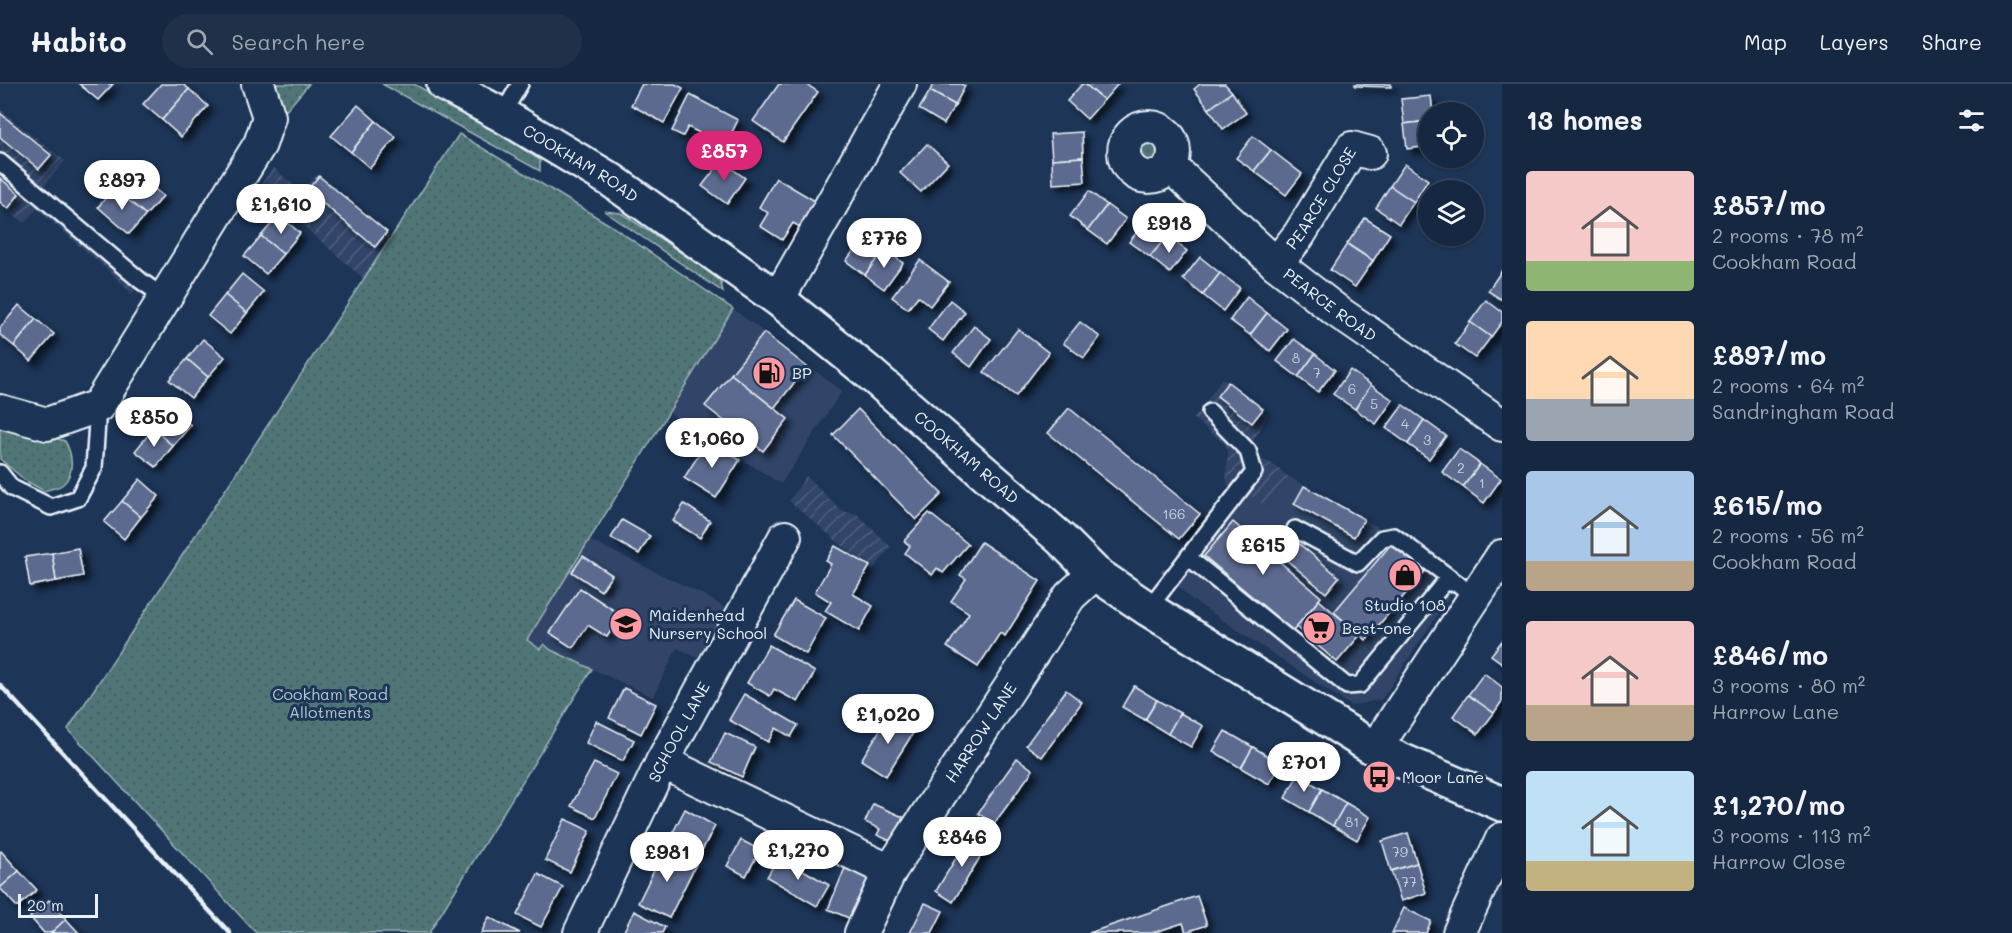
<!DOCTYPE html>
<html lang="en">
<head>
<meta charset="utf-8">
<style>
  :root { --surface:#162841; --page:#1f3048; --text:#f1f3f6; --muted:#9ea6b1; --line:#35445a; --accent:#db2777 }
  body { margin:0; font-family:Mali,sans-serif; background:var(--page); color:var(--text); height:100vh; display:flex; flex-direction:column; font-size:22px; white-space:nowrap }
  * { box-sizing:border-box; margin:0 }
  p { font-size:20px; color:var(--muted) }
  .icon { flex:none; width:33px; height:33px; fill:none; stroke:currentColor; stroke-width:2; stroke-linecap:round; stroke-linejoin:round }
  .map { position:relative; flex:1; overflow:hidden }
  .panel { display:flex; flex-direction:column; background:var(--surface); width:510px }
  .panel>* { flex:none }
  .fabs { position:absolute; left:1418px; top:18px; display:grid; gap:12px }
  .fabs a { display:grid; place-items:center; width:66px; height:66px; border-radius:50%; background:var(--surface); box-shadow:0 2px 4px #0004,0 0 0 2px var(--line); font-size:30px }
  .scale { position:absolute; left:18px; bottom:15px; width:80px; box-sizing:border-box; padding-left:6px; border:3px solid #e8f1f8; border-top:0; font-size:16px; line-height:21px; white-space:nowrap; color:#e8f1f8; -webkit-text-stroke:4px #1d3557; paint-order:stroke }
  .price { position:absolute; translate:-50% -51px; padding:0 14px; border-radius:21px; background:#fff; color:#222; font-size:20px; line-height:39px; filter:drop-shadow(0 2px 3px #0008) }
  .price::after { content:''; position:absolute; left:50%; top:36px; width:18px; height:14px; margin-left:-9px; background:inherit; clip-path:polygon(0 0,100% 0,50% 100%) }
  .price.selected { background:var(--accent); color:#fff }
  ul { padding:0; list-style:none }
  li { display:flex; align-items:center; gap:18px; height:150px; padding:0 24px }
  li span { display:grid; place-items:center; flex:none; width:168px; height:120px; border-radius:6px; color:#555 }
  li>.icon { margin-inline-start:auto }
  span .icon { width:72px; height:72px; fill:#fffc; stroke-width:1 }
  li b { font-size:26px }
  h2 { display:flex; justify-content:space-between; align-items:center; height:72px; padding:0 24px; font-size:26px }
  header { display:flex; align-items:center; gap:36px; box-sizing:border-box; height:84px; padding:0 30px; background:var(--surface); border-bottom:2px solid var(--line) }
  header strong { font-size:28px }
  nav { display:flex; gap:33px; margin-inline-start:auto; font-size:21px }
  .search { width:420px; height:54px; background:var(--page); display:flex; align-items:center; gap:15px; box-sizing:border-box; padding:0 21px; border-radius:33px; color:var(--muted); font-size:22px }
  main { display:flex; flex:1; min-height:0 }
  .map>svg:first-child { display:block }
</style>
</head>
<body>
<header>
<strong>Habito</strong>
<div class="search"><svg class="icon" aria-label="search" viewBox="0 0 24 24"><circle cx="10" cy="10" r="6"/><path d="M15 15l6 6"/></svg>Search here</div>
<nav><a>Map</a><a>Layers</a><a>Share</a></nav>
</header>
<main>
<div class="map">
<svg width="1502" height="849" viewBox="0 0 1502 849">
  <defs>
    <pattern id="industrial-furrows" width="10" height="10" patternUnits="userSpaceOnUse" patternTransform="scale(1.5)"><rect width="10" height="10" fill="#304568"/><path d="M-1 1l2-2M0 10L10 0M9 11l2-2" fill="none" stroke="#4e607e"/></pattern>
    <pattern id="grass-dots" width="8" height="8" patternUnits="userSpaceOnUse" patternTransform="scale(1.5)"><rect width="8" height="8" fill="#507576"/><path d="M2 2h.1M6 6h.1" fill="none" stroke="#4b5e60" stroke-width="1.8" stroke-linecap="round"/></pattern>
    <filter id="shadow"><feDropShadow dx="5.5" dy="5.5" stdDeviation="3" flood-color="#0009"/></filter>
  </defs>
  <rect width="100%" height="100%" fill="#1d3557"/>
  <filter id="ink" filterUnits="userSpaceOnUse"><feTurbulence type="fractalNoise" baseFrequency=".0167" numOctaves="2"/><feDisplacementMap in="SourceGraphic" scale="12" xChannelSelector="R" yChannelSelector="G"/><feConvolveMatrix kernelMatrix="1 2 1 2 8 2 1 2 1" color-interpolation-filters="sRGB"/></filter>
  <g filter="url(#ink)">
    <g fill="#304568">
      <polygon points="733,225 842,307 781,400 668,328"/>
      <polygon points="1288,392 1463,492 1382,615 1351,622 1191,515 1175,499 1251,410 1266,422"/>
      <polygon points="589,456 706,512 725,524 698,574 677,564 653,613 551,566 544,560 540,566 527,557"/>
    </g>
    <g fill="url(#industrial-furrows)">
      <polygon points="0,25 65,77 43,103 146,188 132,210 110,188 37,125 24,139 0,120"/>
      <polygon points="274,83 278,88 301,107 316,91 391,154 364,195 268,111 256,107"/>
      <polygon points="1222,294 1268,331 1247,369 1272,380 1288,392 1266,422 1250,411 1175,499 1159,486 1166,485 1225,414 1228,405 1226,388 1228,370 1225,360 1194,335"/>
      <polygon points="806,392 842,427 857,430 891,463 872,487 789,417"/>
    </g>
    <g fill="url(#grass-dots)" stroke="#9cb3b7" stroke-width="1.5">
      <polygon points="274,0 309,0 278,36"/>
      <polygon points="382,0 414,0 473,33 540,76 540,87"/>
      <polygon points="459,50 610,141 733,225 527,556 540,565 544,560 551,566 592,585 429,849 256,849 68,645"/>
      <circle cx="1148" cy="68" r="16"/>
      <polygon points="604,127 621,129 720,194 723,208"/>
      <path d="M7 340 65 357C72 369 76 390 62 401 58 404 49 405 44 407L26 397 0 375V344Z"/>
    </g>
    <g fill="#5d6b8f" stroke="#e8f1f8" stroke-width="1.5" filter="url(#shadow)">
      <polygon points="79,0 113,0 98,16"/>
      <polygon points="161,0 182,0 189,5 162,36 143,20"/>
      <polygon points="642,0 675,0 683,4 664,39 631,21"/>
      <polygon points="779,0 806,0 818,8 783,58 753,37"/>
      <polygon points="933,0 961,0 965,2 955,21 930,7"/>
      <polygon points="1082,0 1085,0 1104,16 1087,35 1067,17"/>
      <polygon points="1085,0 1118,0 1104,16"/>
      <polygon points="1200,0 1225,0 1232,8 1209,25 1194,5"/>
      <polygon points="1355,0 1391,0 1391,3 1355,2"/>
      <polygon points="189,5 208,22 181,53 162,36"/>
      <polygon points="930,7 955,21 944,40 919,25"/>
      <polygon points="1232,8 1246,29 1223,45 1209,25"/>
      <polygon points="690,11 738,36 725,62 688,43 683,52 672,47"/>
      <polygon points="1431,12 1433,28 1428,28 1428,37 1404,40 1401,15"/>
      <polygon points="358,21 376,37 351,68 331,52"/>
      <polygon points="0,29 51,71 39,85 0,53"/>
      <polygon points="376,37 396,53 370,84 351,68"/>
      <polygon points="1428,37 1428,62 1407,65 1404,40"/>
      <polygon points="1082,48 1083,73 1052,75 1050,50"/>
      <polygon points="1253,52 1271,66 1254,87 1236,74"/>
      <polygon points="927,60 948,79 921,108 900,89"/>
      <polygon points="1271,66 1302,90 1286,111 1254,87"/>
      <polygon points="1083,73 1085,98 1053,100 1052,75"/>
      <polygon points="721,77 745,94 727,120 702,102"/>
      <polygon points="1405,80 1428,96 1414,118 1390,102"/>
      <polygon points="131,85 163,112 146,131 114,104"/>
      <polygon points="319,92 387,148 375,163 307,106"/>
      <polygon points="0,94 19,110 8,125 0,118"/>
      <polygon points="776,94 815,117 800,143 793,139 782,156 760,142 768,129 759,123"/>
      <polygon points="1390,102 1414,118 1399,140 1376,124"/>
      <polygon points="114,104 146,131 129,150 98,123"/>
      <polygon points="1089,107 1107,121 1088,146 1070,132"/>
      <polygon points="1107,121 1126,135 1107,160 1088,146"/>
      <polygon points="279,131 300,149 283,170 261,152"/>
      <polygon points="1365,134 1390,150 1373,177 1347,160"/>
      <polygon points="1146,136 1167,152 1150,173 1129,158"/>
      <polygon points="865,151 884,165 865,191 846,177"/>
      <polygon points="261,152 283,170 266,190 244,172"/>
      <polygon points="1167,152 1187,167 1170,189 1150,173"/>
      <polygon points="1347,160 1373,177 1355,203 1330,186"/>
      <polygon points="884,165 903,179 884,205 865,191"/>
      <polygon points="1200,173 1220,189 1203,211 1183,195"/>
      <polygon points="920,176 949,198 930,222 918,212 908,225 892,213"/>
      <polygon points="1502,186 1502,216 1488,207"/>
      <polygon points="1220,189 1240,204 1223,227 1203,211"/>
      <polygon points="242,190 264,208 247,229 225,211"/>
      <polygon points="225,211 247,229 230,250 208,232"/>
      <polygon points="1247,213 1267,229 1250,251 1230,236"/>
      <polygon points="950,216 965,228 943,257 928,245"/>
      <polygon points="1486,216 1502,228 1502,238 1491,253 1470,238"/>
      <polygon points="19,221 36,235 14,262 0,251 0,244"/>
      <polygon points="1267,229 1287,245 1270,267 1250,251"/>
      <polygon points="36,235 54,250 31,277 14,262"/>
      <polygon points="1080,238 1100,253 1084,274 1063,259"/>
      <polygon points="1470,238 1491,253 1475,274 1455,260"/>
      <polygon points="974,242 991,255 971,283 953,269"/>
      <polygon points="1018,245 1049,269 1016,312 984,288"/>
      <polygon points="764,249 807,283 774,324 731,290"/>
      <polygon points="203,255 225,273 208,293 187,275"/>
      <polygon points="1294,255 1315,270 1298,293 1277,277"/>
      <polygon points="1315,270 1335,286 1318,308 1298,293"/>
      <polygon points="187,275 208,293 191,314 169,296"/>
      <polygon points="1350,286 1371,301 1355,325 1333,310"/>
      <polygon points="731,290 788,335 763,367 705,322"/>
      <polygon points="1228,298 1263,325 1252,339 1217,312"/>
      <polygon points="1371,301 1393,316 1376,340 1355,325"/>
      <polygon points="1403,321 1424,336 1408,360 1386,344"/>
      <polygon points="171,324 191,341 173,362 153,345"/>
      <polygon points="1069,324 1200,430 1179,455 1048,349"/>
      <polygon points="858,325 942,410 916,436 833,351"/>
      <polygon points="1424,336 1446,352 1429,375 1408,360"/>
      <polygon points="153,345 173,362 156,383 135,367"/>
      <polygon points="708,356 740,376 716,414 684,394"/>
      <polygon points="1459,365 1480,380 1463,403 1442,388"/>
      <polygon points="1480,380 1501,395 1484,419 1463,403"/>
      <polygon points="140,395 159,412 141,433 122,417"/>
      <polygon points="1304,402 1364,435 1354,453 1294,420"/>
      <polygon points="122,417 141,433 124,455 104,438"/>
      <polygon points="684,420 710,437 700,454 673,437"/>
      <polygon points="929,429 968,460 943,489 937,484 932,491 905,469 910,462 904,457"/>
      <polygon points="622,436 650,452 639,470 611,454"/>
      <polygon points="1233,438 1321,513 1293,547 1204,472"/>
      <polygon points="981,458 1040,497 1005,552 1000,549 978,583 947,563 969,529 951,517 966,495 960,491"/>
      <polygon points="1297,458 1339,493 1326,509 1284,474"/>
      <polygon points="1392,459 1425,487 1366,556 1334,528"/>
      <polygon points="835,462 870,482 853,510 873,522 859,547 825,527 831,518 815,508 831,480 826,477"/>
      <polygon points="78,464 83,492 56,497 52,469"/>
      <polygon points="52,469 56,497 30,502 25,473"/>
      <polygon points="583,472 612,491 601,507 572,488"/>
      <polygon points="580,504 621,531 607,553 588,541 573,564 550,549"/>
      <polygon points="794,516 826,534 806,570 773,551"/>
      <polygon points="1319,516 1360,551 1337,578 1296,543"/>
      <polygon points="1502,557 1502,579 1491,571"/>
      <polygon points="769,561 815,588 798,618 774,605 770,612 747,599"/>
      <polygon points="1484,589 1502,603 1502,617 1494,629 1468,611"/>
      <polygon points="1134,602 1157,616 1145,636 1122,623"/>
      <polygon points="624,604 656,620 641,650 609,634"/>
      <polygon points="1066,606 1082,618 1042,673 1026,661"/>
      <polygon points="744,610 798,641 791,653 776,644 768,658 729,636"/>
      <polygon points="1468,611 1494,629 1478,650 1453,632"/>
      <polygon points="1157,616 1180,629 1168,650 1145,636"/>
      <polygon points="1180,629 1203,642 1191,663 1168,650"/>
      <polygon points="890,630 915,646 886,692 861,676"/>
      <polygon points="596,637 634,656 623,677 586,659"/>
      <polygon points="1225,647 1253,663 1241,684 1213,667"/>
      <polygon points="725,649 755,663 742,693 711,678"/>
      <polygon points="1253,663 1281,680 1269,700 1241,684"/>
      <polygon points="1017,674 1033,686 994,740 978,729"/>
      <polygon points="594,679 617,690 595,734 571,722"/>
      <polygon points="1298,691 1322,705 1309,728 1285,714"/>
      <polygon points="1322,705 1346,719 1333,742 1309,728"/>
      <polygon points="1346,719 1370,733 1357,756 1333,742"/>
      <polygon points="873,720 903,733 893,758 877,751 880,745 865,738"/>
      <polygon points="685,725 715,742 700,770 670,754"/>
      <polygon points="565,735 590,747 570,788 545,776"/>
      <polygon points="971,749 988,760 953,818 936,807"/>
      <polygon points="1408,749 1417,779 1391,787 1382,757"/>
      <polygon points="741,756 760,766 746,792 727,782"/>
      <polygon points="665,764 696,780 669,834 638,819"/>
      <polygon points="1,767 19,787 0,804 0,768"/>
      <polygon points="779,772 829,801 817,822 767,793"/>
      <polygon points="1417,779 1426,809 1401,817 1391,787"/>
      <polygon points="845,784 869,794 851,835 828,825"/>
      <polygon points="19,787 37,806 17,823 0,804"/>
      <polygon points="538,790 563,803 541,843 517,831"/>
      <polygon points="1197,812 1207,841 1186,848 1183,839 1152,849 1089,849"/>
      <polygon points="49,816 66,835 51,849 44,849 30,833"/>
      <polygon points="925,819 943,827 932,849 910,849"/>
      <polygon points="1404,824 1431,837 1426,849 1392,849"/>
      <polygon points="634,827 665,843 662,849 623,849"/>
      <polygon points="489,833 520,849 481,849"/>
      <polygon points="66,835 79,849 51,849"/>
    </g>
    <g fill="none" stroke-linecap="round" stroke-linejoin="round">
      <g stroke="#e8f1f8" stroke-width="20">
        <g id="service">
          <polyline points="502,31 520,0"/>
          <polyline points="0,78 141,197 165,214"/>
          <polyline points="0,389 12,404 51,423 78,414 94,384 98,322"/>
          <polyline points="1295,445 1358,479 1382,454 1394,452 1457,499"/>
          <polyline points="1188,473 1254,388 1248,367 1210,328"/>
          <polyline points="1148,525 1188,473 1347,602 1360,601 1444,499 1457,499 1474,513"/>
        </g>
      </g>
      <g stroke="#e8f1f8" stroke-width="36">
        <g id="minor">
          <circle cx="1149" cy="68" r="25"/>
          <path id="s1" d="M1170 82 1276 180 1338 228 1502 341"/>
          <path id="s2" d="M1276 180 1299 151 1352 64 1370 69"/>
          <polyline points="778,215 900,0"/>
          <polyline points="0,327 47,340 98,322 260,60 269,33 258,0"/>
          <polyline points="1375,665 1502,472"/>
          <polyline points="662,678 890,787"/>
          <path id="s3" d="M580 849 662 678 785 453"/>
          <path id="s4" d="M861 849 890 787 1070 512 1095 489"/>
          <polyline points="1459,849 1502,755"/>
        </g>
      </g>
      <g stroke="#e8f1f8" stroke-width="38">
        <g id="secondary">
          <path id="s5" d="M444 0 502 31 611 96 778 215 867 287 1061 455 1095 489 1148 525 1375 665 1502 720"/>
        </g>
      </g>
      <use href="#service" stroke="#1d3557" stroke-width="15"/>
      <use href="#minor" stroke="#1d3557" stroke-width="32"/>
      <use href="#secondary" stroke="#1d3557" stroke-width="33"/>
      <polyline stroke="#e8f1f8" stroke-width="4.5" points="0,601 230,849"/>
    </g>
  </g>
  <defs>
    <g id="fuel-disc" transform="scale(1.725)"><circle r="9.5" fill="#ff9aa2" stroke="#1d3557"/><path d="M-5.5-6h7V0h2V4h1.3V-2.5L3-4.5l.8-.8L6-3V5H2.5V1h-1V6h-7ZM-4.2-4.7v3.2H.2V-4.7Z" fill="#111"/></g>
    <g id="shop-disc" transform="scale(1.725)"><circle r="9.5" fill="#ff9aa2" stroke="#1d3557"/><path d="M-5-2.5h2.3a2.7 3.5 0 0 1 5.4 0H5L5.5 6h-11ZM-1.5-2.5h3a1.5 2.3 0 0 0-3 0Z" fill="#111"/></g>
    <g id="school-disc" transform="scale(1.725)"><circle r="9.5" fill="#ff9aa2" stroke="#1d3557"/><path d="M0-5L7-2L0 1L-7-2ZM-4 1L0 2.5L4 1V4Q0 6-4 4Z" fill="#111"/></g>
    <g id="supermarket-disc" transform="scale(1.725)"><circle r="9.5" fill="#ff9aa2" stroke="#1d3557"/><path d="M-6-5.5h2.5l.6 2H6L4.5 2H-2.5L-4.4-4H-6ZM-1.5 3.2a1.3 1.3 0 1 0 .1 0ZM3 3.2a1.3 1.3 0 1 0 .1 0Z" fill="#111"/></g>
    <g id="bus-disc" transform="scale(1.725)"><circle r="9.5" fill="#ff9aa2" stroke="#1d3557"/><path d="M-5-6H5V4H4V6H2V4H-2V6H-4V4H-5ZM-3.5-4V0h7V-4ZM-3.5 1.2v1.5H-2V1.2ZM2 1.2v1.5H3.5V1.2Z" fill="#111"/></g>
  </defs>
  <g fill-rule="evenodd">
    <use href="#fuel-disc" x="769" y="289"/>
    <use href="#shop-disc" x="1405" y="491"/>
    <use href="#school-disc" x="626" y="540"/>
    <use href="#supermarket-disc" x="1319" y="544"/>
    <use href="#bus-disc" x="1379" y="693"/>
  </g>
  <g text-anchor="middle" stroke-width="6" stroke-linejoin="round" paint-order="stroke">
    <g font-size="14" fill="#c5d0de">
      <text x="1296" y="279">8</text>
      <text x="1317" y="294">7</text>
      <text x="1352" y="310">6</text>
      <text x="1374" y="325">5</text>
      <text x="1405" y="345">4</text>
      <text x="1427" y="361">3</text>
      <text x="1461" y="389">2</text>
      <text x="1482" y="404">1</text>
      <text x="1174" y="435">166</text>
      <text x="1352" y="743">81</text>
      <text x="1400" y="773">79</text>
      <text x="1409" y="803">77</text>
    </g>
    <g font-size="16" fill="#e8f1f8" stroke="#1d3557">
      <text dy="6" stroke="none"><textPath href="#s5" startOffset="158">COOKHAM ROAD</textPath></text>
      <text dy="6" stroke="none"><textPath href="#s2" startOffset="80">PEARCE CLOSE</textPath></text>
      <text dy="6" stroke="none"><textPath href="#s1" startOffset="212">PEARCE ROAD</textPath></text>
      <text dy="6" stroke="none"><textPath href="#s5" startOffset="644">COOKHAM ROAD</textPath></text>
      <text dy="6" stroke="none"><textPath href="#s3" startOffset="224">SCHOOL LANE</textPath></text>
      <text dy="6" stroke="none"><textPath href="#s4" startOffset="234">HARROW LANE</textPath></text>
    </g>
    <g font-size="16" fill="#e8f1f8" stroke="#1d3557" text-anchor="start">
      <text x="792" y="295">BP</text>
      <text x="1405" y="527" text-anchor="middle">Studio 108</text>
      <text x="649" y="537">Maidenhead<tspan x="649" dy="18">Nursery School</tspan></text>
      <text x="1342" y="550">Best-one</text>
      <text x="1402" y="699">Moor Lane</text>
    </g>
    <g font-size="16" fill="#b3c6ca" stroke="#1d3557">
      <text x="330" y="616">Cookham Road<tspan x="330" dy="18">Allotments</tspan></text>
    </g>
  </g>
</svg>
<div class="fabs">
<a><svg class="icon" aria-label="locate" viewBox="0 0 24 24"><circle cx="12" cy="12" r="6"/><path d="M12 2v4M12 18v4M2 12h4M18 12h4"/></svg></a>
<a><svg class="icon" aria-label="layers" viewBox="0 0 24 24"><path d="M12 4l9 5-9 5-9-5zM3 14l9 5 9-5"/></svg></a>
</div>
<div class="scale">20 m</div>
<b class="price selected" style="left:724px;top:98px">£857</b>
<b class="price" style="left:122px;top:127px">£897</b>
<b class="price" style="left:281px;top:151px">£1,610</b>
<b class="price" style="left:1169px;top:170px">£918</b>
<b class="price" style="left:884px;top:185px">£776</b>
<b class="price" style="left:154px;top:364px">£850</b>
<b class="price" style="left:712px;top:385px">£1,060</b>
<b class="price" style="left:1263px;top:492px">£615</b>
<b class="price" style="left:888px;top:661px">£1,020</b>
<b class="price" style="left:1304px;top:709px">£701</b>
<b class="price" style="left:962px;top:784px">£846</b>
<b class="price" style="left:798px;top:797px">£1,270</b>
<b class="price" style="left:667px;top:799px">£981</b>
</div>
<section class="panel">
<h2>13 homes<svg class="icon" aria-label="filters" viewBox="0 0 24 24"><path d="M4 7h16M4 17h16"/><circle cx="9" cy="7" r="2"/><circle cx="15" cy="17" r="2"/></svg></h2>
<ul>
<li><span style="background:linear-gradient(#f6c9c9 75%,#8fb573 0)"><svg class="icon" aria-label="home" viewBox="0 0 24 24"><path d="M3 11l9-7 9 7M6 9v11h12V9"/></svg></span><div><b>£857/mo</b><p>2 rooms · 78 m²</p><p>Cookham Road</p></div></li>
<li><span style="background:linear-gradient(#ffd9b3 65%,#9aa5b1 0)"><svg class="icon" aria-label="home" viewBox="0 0 24 24"><path d="M3 11l9-7 9 7M6 9v11h12V9"/></svg></span><div><b>£897/mo</b><p>2 rooms · 64 m²</p><p>Sandringham Road</p></div></li>
<li><span style="background:linear-gradient(#a9c7e8 75%,#b9a48a 0)"><svg class="icon" aria-label="home" viewBox="0 0 24 24"><path d="M3 11l9-7 9 7M6 9v11h12V9"/></svg></span><div><b>£615/mo</b><p>2 rooms · 56 m²</p><p>Cookham Road</p></div></li>
<li><span style="background:linear-gradient(#f6c9c9 70%,#b9a48a 0)"><svg class="icon" aria-label="home" viewBox="0 0 24 24"><path d="M3 11l9-7 9 7M6 9v11h12V9"/></svg></span><div><b>£846/mo</b><p>3 rooms · 80 m²</p><p>Harrow Lane</p></div></li>
<li><span style="background:linear-gradient(#bfe0f5 75%,#c2b280 0)"><svg class="icon" aria-label="home" viewBox="0 0 24 24"><path d="M3 11l9-7 9 7M6 9v11h12V9"/></svg></span><div><b>£1,270/mo</b><p>3 rooms · 113 m²</p><p>Harrow Close</p></div></li>
</ul>
</section>
</main>
</body>
</html>
